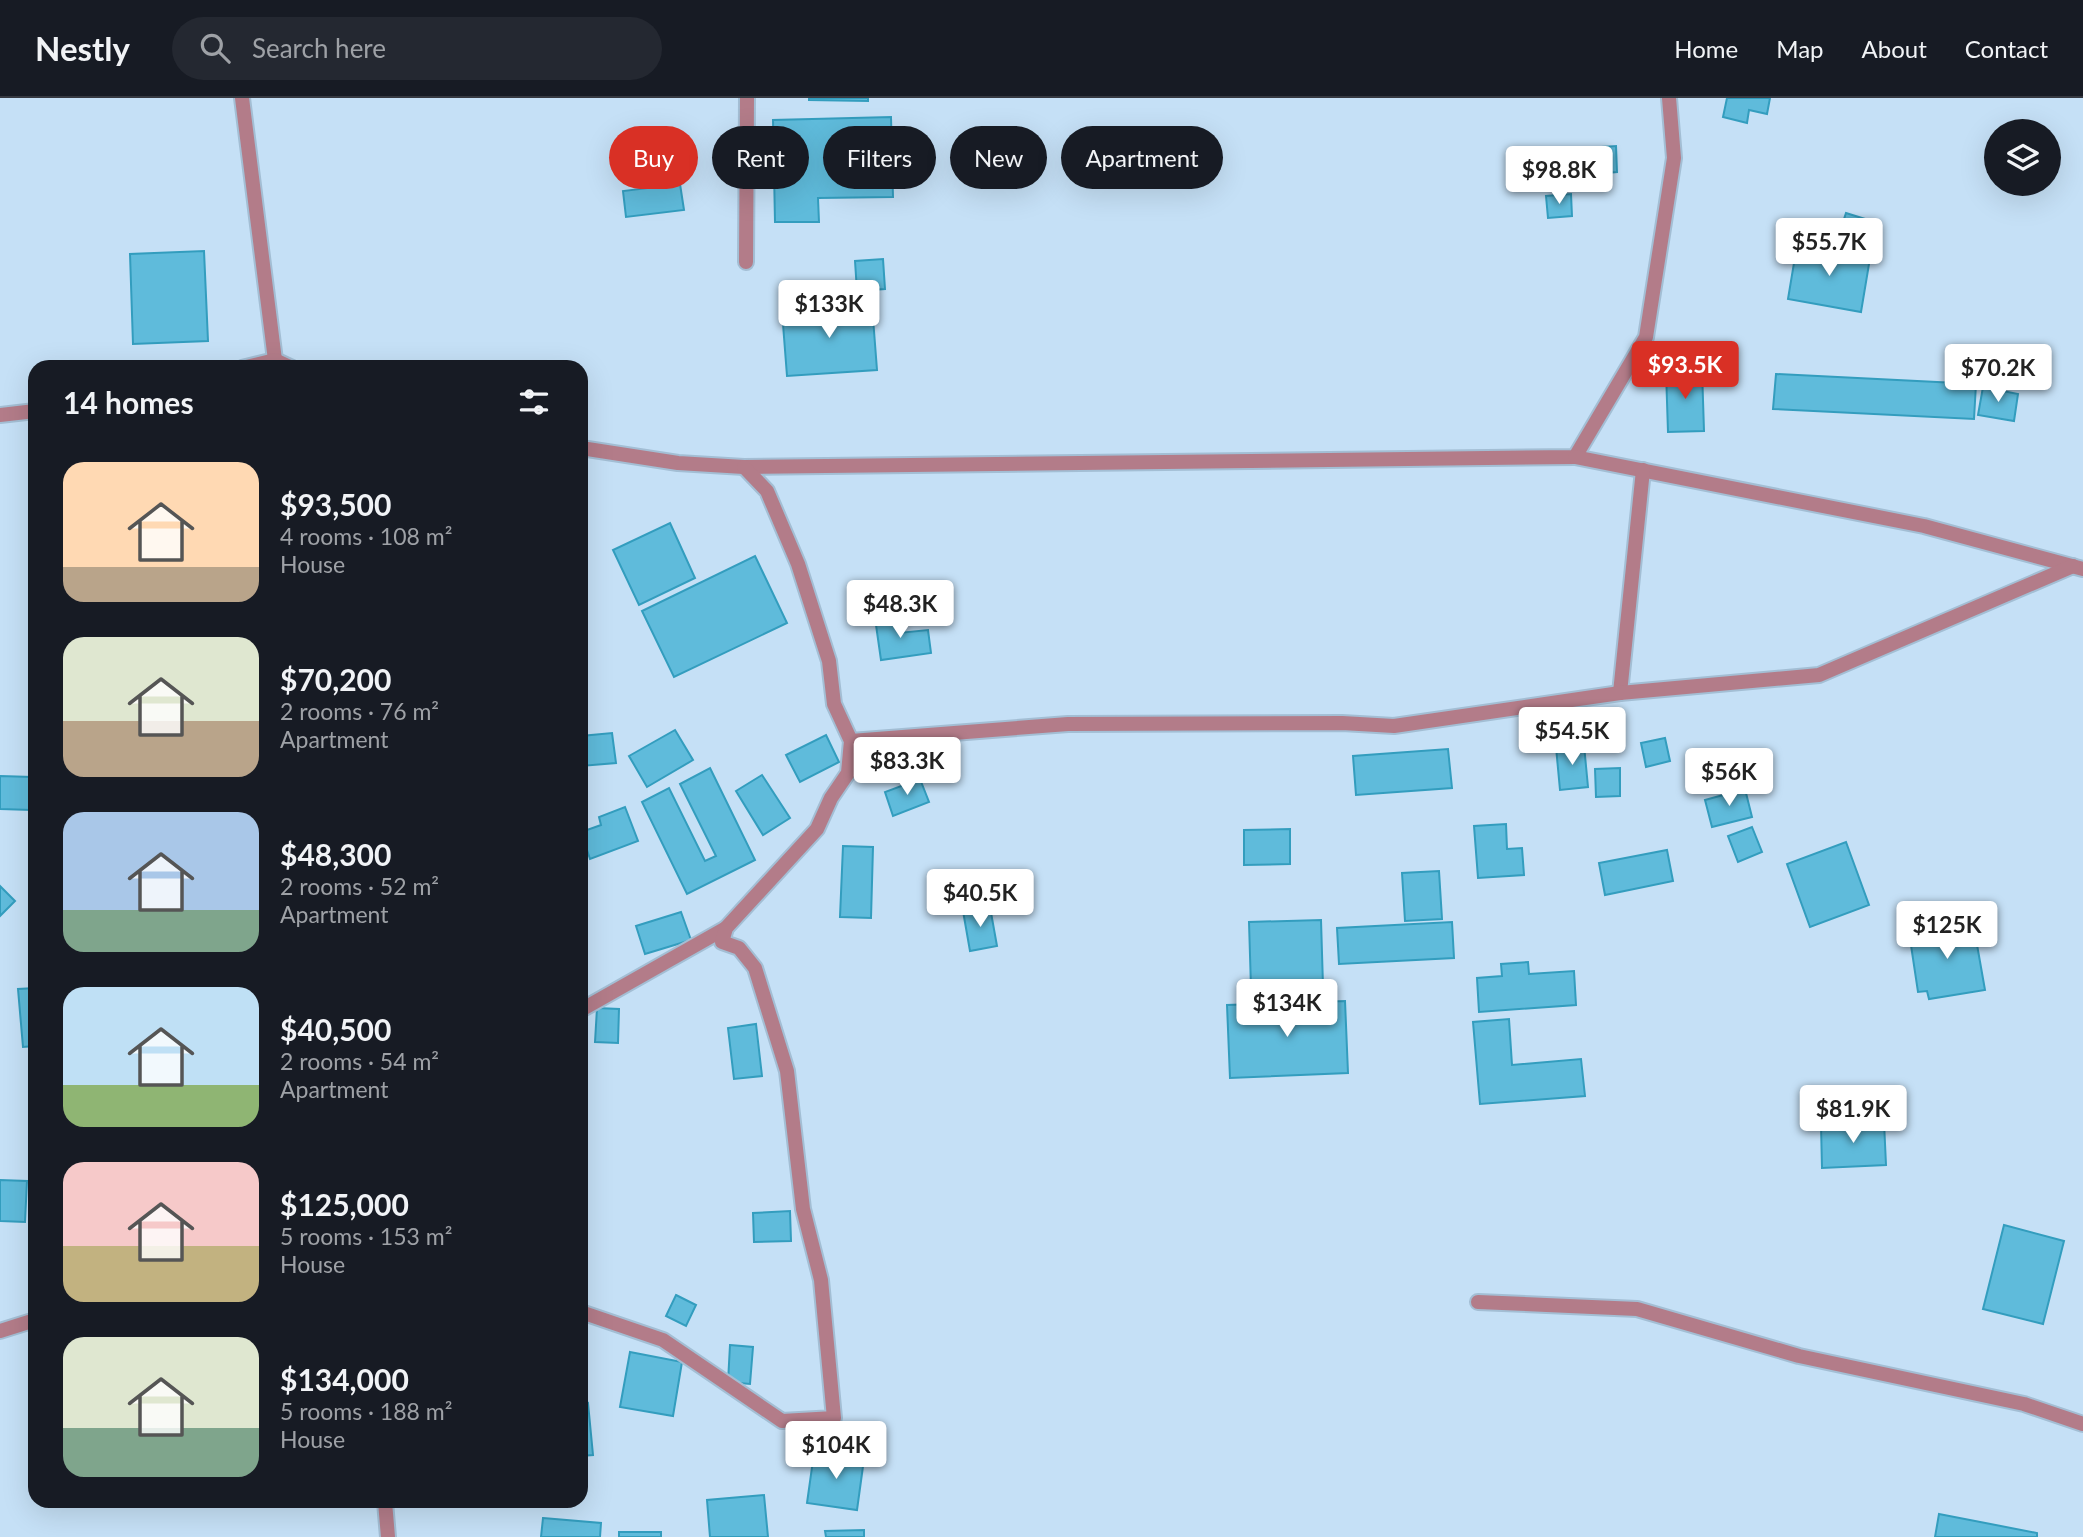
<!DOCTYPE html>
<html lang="en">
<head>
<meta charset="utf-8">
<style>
  :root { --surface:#171b24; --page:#242831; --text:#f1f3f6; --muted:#9ea1a6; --line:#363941; --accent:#d93025 }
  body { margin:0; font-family:Lato,sans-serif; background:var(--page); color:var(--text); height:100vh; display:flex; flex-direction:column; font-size:26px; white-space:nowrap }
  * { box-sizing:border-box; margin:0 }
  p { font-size:23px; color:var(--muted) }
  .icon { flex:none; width:38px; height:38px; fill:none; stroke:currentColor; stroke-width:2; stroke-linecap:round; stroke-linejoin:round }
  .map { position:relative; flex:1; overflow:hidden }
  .details { position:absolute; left:28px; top:262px; width:560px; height:1148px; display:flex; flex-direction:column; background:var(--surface); border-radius:21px; box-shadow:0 7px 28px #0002 }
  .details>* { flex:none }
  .hud { position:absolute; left:609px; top:28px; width:665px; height:63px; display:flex; gap:14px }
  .fabs { position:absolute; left:1984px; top:21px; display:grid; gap:14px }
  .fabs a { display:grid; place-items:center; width:77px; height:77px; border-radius:50%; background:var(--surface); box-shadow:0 7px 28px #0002; font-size:35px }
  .price { position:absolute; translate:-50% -60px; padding:0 16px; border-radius:7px; background:#fff; color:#222; font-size:23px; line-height:46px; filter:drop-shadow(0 2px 4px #0008) }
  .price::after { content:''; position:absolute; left:50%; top:42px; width:21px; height:16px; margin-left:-10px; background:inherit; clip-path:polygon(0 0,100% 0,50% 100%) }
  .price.active { background:var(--accent); color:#fff }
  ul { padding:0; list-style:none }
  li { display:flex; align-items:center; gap:21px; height:175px; padding:0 35px }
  li span { display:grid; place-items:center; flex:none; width:196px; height:140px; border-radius:21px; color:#555 }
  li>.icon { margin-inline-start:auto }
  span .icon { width:84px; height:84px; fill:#fffc; stroke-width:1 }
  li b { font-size:30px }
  h2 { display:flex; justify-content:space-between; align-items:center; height:84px; padding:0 35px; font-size:30px }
  .chip { padding:0 24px; border-radius:32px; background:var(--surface); box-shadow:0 7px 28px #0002; font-size:24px; line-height:63px }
  .chip.active { background:var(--accent); color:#fff }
  header { display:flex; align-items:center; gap:42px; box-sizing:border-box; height:98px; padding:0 35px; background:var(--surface); border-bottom:2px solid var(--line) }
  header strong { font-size:33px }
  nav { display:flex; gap:38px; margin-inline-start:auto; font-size:24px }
  .search { width:490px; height:63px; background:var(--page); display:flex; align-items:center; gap:18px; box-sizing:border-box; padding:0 24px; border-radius:38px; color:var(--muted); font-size:26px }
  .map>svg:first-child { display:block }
</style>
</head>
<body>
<header>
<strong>Nestly</strong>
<div class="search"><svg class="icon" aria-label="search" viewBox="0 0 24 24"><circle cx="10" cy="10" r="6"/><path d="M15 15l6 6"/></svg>Search here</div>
<nav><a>Home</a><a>Map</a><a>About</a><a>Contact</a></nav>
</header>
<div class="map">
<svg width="2083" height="1439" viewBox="0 0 2083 1439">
  <rect width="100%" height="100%" fill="#c5e0f6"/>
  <g fill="#5fbbdb" stroke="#339dbe" stroke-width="2">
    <polygon points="809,0 868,0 868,3 809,2"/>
    <polygon points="1727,0 1770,0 1767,16 1749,12 1747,25 1723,19"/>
    <polygon points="891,19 893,99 818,100 819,124 775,124 773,22"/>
    <polygon points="1616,48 1617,74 1557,79 1555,52"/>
    <polygon points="680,86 684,112 626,119 623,93"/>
    <polygon points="1571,96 1572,118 1548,120 1546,98"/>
    <polygon points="1846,115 1865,121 1857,145 1838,139"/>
    <polygon points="1797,147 1870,160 1861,214 1788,201"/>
    <polygon points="204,153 208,243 133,246 130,156"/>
    <polygon points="883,161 885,191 857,193 855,163"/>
    <polygon points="872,207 877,272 787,278 782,213"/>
    <polygon points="1702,271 1704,333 1668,334 1666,273"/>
    <polygon points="1776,276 1976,286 1974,321 1773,311"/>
    <polygon points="1983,289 2018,296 2014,323 1978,317"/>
    <polygon points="670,425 695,480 639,507 613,452"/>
    <polygon points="755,458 787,525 674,579 642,513"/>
    <polygon points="897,517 899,535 928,532 931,555 881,562 875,520"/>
    <polygon points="675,632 693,662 647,689 629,658"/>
    <polygon points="612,635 616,665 581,668 581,638"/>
    <polygon points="826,637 839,664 800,684 786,657"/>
    <polygon points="1665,640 1670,663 1646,669 1641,645"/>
    <polygon points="1584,647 1588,689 1560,692 1556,649"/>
    <polygon points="1448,651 1452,690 1356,697 1353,658"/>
    <polygon points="710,670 755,762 687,796 642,704 669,690 705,763 716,758 680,686"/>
    <polygon points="1620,670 1620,698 1596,699 1595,671"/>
    <polygon points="762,677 790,720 763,737 736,693"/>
    <polygon points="0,678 32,679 31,712 0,711"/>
    <polygon points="920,681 929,704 893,718 885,694"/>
    <polygon points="1745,691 1752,719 1712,729 1705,702"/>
    <polygon points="625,709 638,743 590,761 581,734 601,727 599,719"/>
    <polygon points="1506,726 1507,751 1522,750 1524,777 1478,780 1474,728"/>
    <polygon points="1752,729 1762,754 1738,764 1728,738"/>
    <polygon points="1290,731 1290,766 1244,767 1244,732"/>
    <polygon points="1846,744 1869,807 1810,829 1787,766"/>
    <polygon points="843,748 873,749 871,820 840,819"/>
    <polygon points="1667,752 1673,783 1605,797 1599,765"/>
    <polygon points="1439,773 1442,821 1405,823 1402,775"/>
    <polygon points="0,788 15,803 0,818"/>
    <polygon points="990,809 997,848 970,853 963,813"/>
    <polygon points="681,814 691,842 645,856 636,828"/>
    <polygon points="1321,822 1323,888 1251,890 1249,824"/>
    <polygon points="1452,824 1454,860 1339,866 1337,830"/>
    <polygon points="1973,824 1985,892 1929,901 1927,893 1918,894 1909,834"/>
    <polygon points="1528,864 1529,876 1574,873 1576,907 1479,914 1477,880 1502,878 1501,866"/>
    <polygon points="35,890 35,948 23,949 18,891"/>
    <polygon points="1345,903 1348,975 1230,980 1227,907"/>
    <polygon points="597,910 619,911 618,945 595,944"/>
    <polygon points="1509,921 1512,967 1581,961 1585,998 1480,1006 1473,924"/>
    <polygon points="756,926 762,978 734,981 728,930"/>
    <polygon points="1884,1024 1886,1067 1822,1070 1821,1027"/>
    <polygon points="0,1082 27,1083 25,1124 0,1123"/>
    <polygon points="790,1113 791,1143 754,1144 753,1115"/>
    <polygon points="2004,1127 2064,1143 2043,1226 1983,1211"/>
    <polygon points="676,1197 696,1207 686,1228 666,1218"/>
    <polygon points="730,1247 753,1249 750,1286 728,1284"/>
    <polygon points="630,1254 682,1264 673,1318 620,1309"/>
    <polygon points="588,1305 593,1357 581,1358 581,1306"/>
    <polygon points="814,1355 864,1361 857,1412 807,1405"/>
    <polygon points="764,1397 768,1439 710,1439 707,1402"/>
    <polygon points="1939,1416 2037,1435 2037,1439 1935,1439"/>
    <polygon points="543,1420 601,1425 600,1439 541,1439"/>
    <polygon points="864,1432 864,1439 826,1439 825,1433"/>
    <rect x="619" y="1434" width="42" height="5"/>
  </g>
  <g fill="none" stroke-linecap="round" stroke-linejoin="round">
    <g stroke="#a3bed4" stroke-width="18">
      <g id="minor">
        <polyline points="242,0 275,262"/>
        <polyline points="746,164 747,0"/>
        <polyline points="242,270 275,262 292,270"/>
        <polyline points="0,317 35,313"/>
        <polyline points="581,350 678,365 744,369 1575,359 1646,239 1674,60 1669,0"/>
        <polyline points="1575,359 1924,428 2083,471"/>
        <polyline points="1620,595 1643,372"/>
        <polyline points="851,643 1068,626 1342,625 1394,628 1620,595 1819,577 2073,468"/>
        <polyline points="581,912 726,830"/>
        <polyline points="1478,1204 1637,1211 1799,1258 2024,1306 2083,1326"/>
        <polyline points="581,1214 663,1242 782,1323 834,1320 821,1182 803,1111 787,973 755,870 739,850 722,844 726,830 817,731 831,700 848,675 851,643 834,606 829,563 798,466 767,393 744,369"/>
        <polyline points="0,1233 35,1222"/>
        <polyline points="385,1404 388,1439"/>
      </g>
    </g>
    <use href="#minor" stroke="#b37c89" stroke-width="14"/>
  </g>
</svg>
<div class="fabs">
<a><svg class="icon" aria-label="layers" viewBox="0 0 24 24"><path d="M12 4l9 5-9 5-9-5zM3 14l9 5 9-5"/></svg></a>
</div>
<b class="price" style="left:1559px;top:108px">$98.8K</b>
<b class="price" style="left:1829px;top:180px">$55.7K</b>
<b class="price" style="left:829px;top:242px">$133K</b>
<b class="price active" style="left:1685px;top:303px">$93.5K</b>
<b class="price" style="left:1998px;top:306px">$70.2K</b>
<b class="price" style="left:900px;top:542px">$48.3K</b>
<b class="price" style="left:1572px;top:669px">$54.5K</b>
<b class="price" style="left:907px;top:699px">$83.3K</b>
<b class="price" style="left:1729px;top:710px">$56K</b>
<b class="price" style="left:980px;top:831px">$40.5K</b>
<b class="price" style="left:1947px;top:863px">$125K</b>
<b class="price" style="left:1287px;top:941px">$134K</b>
<b class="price" style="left:1853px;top:1047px">$81.9K</b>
<b class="price" style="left:836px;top:1383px">$104K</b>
<div class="hud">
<a class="chip active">Buy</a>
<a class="chip">Rent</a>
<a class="chip">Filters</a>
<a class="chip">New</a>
<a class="chip">Apartment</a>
</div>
<section class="details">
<h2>14 homes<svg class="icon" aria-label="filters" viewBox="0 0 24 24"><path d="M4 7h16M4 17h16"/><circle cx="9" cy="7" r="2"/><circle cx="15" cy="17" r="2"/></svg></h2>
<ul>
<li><span style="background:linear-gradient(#ffd9b3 75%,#b9a48a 0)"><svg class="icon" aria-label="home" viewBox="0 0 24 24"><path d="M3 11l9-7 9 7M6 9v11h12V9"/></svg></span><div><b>$93,500</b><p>4 rooms · 108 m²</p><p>House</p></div></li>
<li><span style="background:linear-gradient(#dfe7d0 60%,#b9a48a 0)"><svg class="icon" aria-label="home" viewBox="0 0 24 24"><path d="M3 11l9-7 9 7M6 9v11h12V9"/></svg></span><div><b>$70,200</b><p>2 rooms · 76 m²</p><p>Apartment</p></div></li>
<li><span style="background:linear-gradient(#a9c7e8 70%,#7fa58c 0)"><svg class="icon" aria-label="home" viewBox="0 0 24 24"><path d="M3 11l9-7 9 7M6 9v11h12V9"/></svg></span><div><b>$48,300</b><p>2 rooms · 52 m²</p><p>Apartment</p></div></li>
<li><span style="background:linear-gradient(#bfe0f5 70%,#8fb573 0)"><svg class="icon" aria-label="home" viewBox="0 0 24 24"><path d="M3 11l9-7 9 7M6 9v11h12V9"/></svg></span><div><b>$40,500</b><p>2 rooms · 54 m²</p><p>Apartment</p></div></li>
<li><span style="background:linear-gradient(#f6c9c9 60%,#c2b280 0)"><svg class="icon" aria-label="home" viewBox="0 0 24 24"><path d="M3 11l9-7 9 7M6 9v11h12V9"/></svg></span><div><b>$125,000</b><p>5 rooms · 153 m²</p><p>House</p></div></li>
<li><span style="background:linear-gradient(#dfe7d0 65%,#7fa58c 0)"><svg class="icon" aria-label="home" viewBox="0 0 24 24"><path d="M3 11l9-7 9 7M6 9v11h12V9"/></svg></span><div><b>$134,000</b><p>5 rooms · 188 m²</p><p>House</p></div></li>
</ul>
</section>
</div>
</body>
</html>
